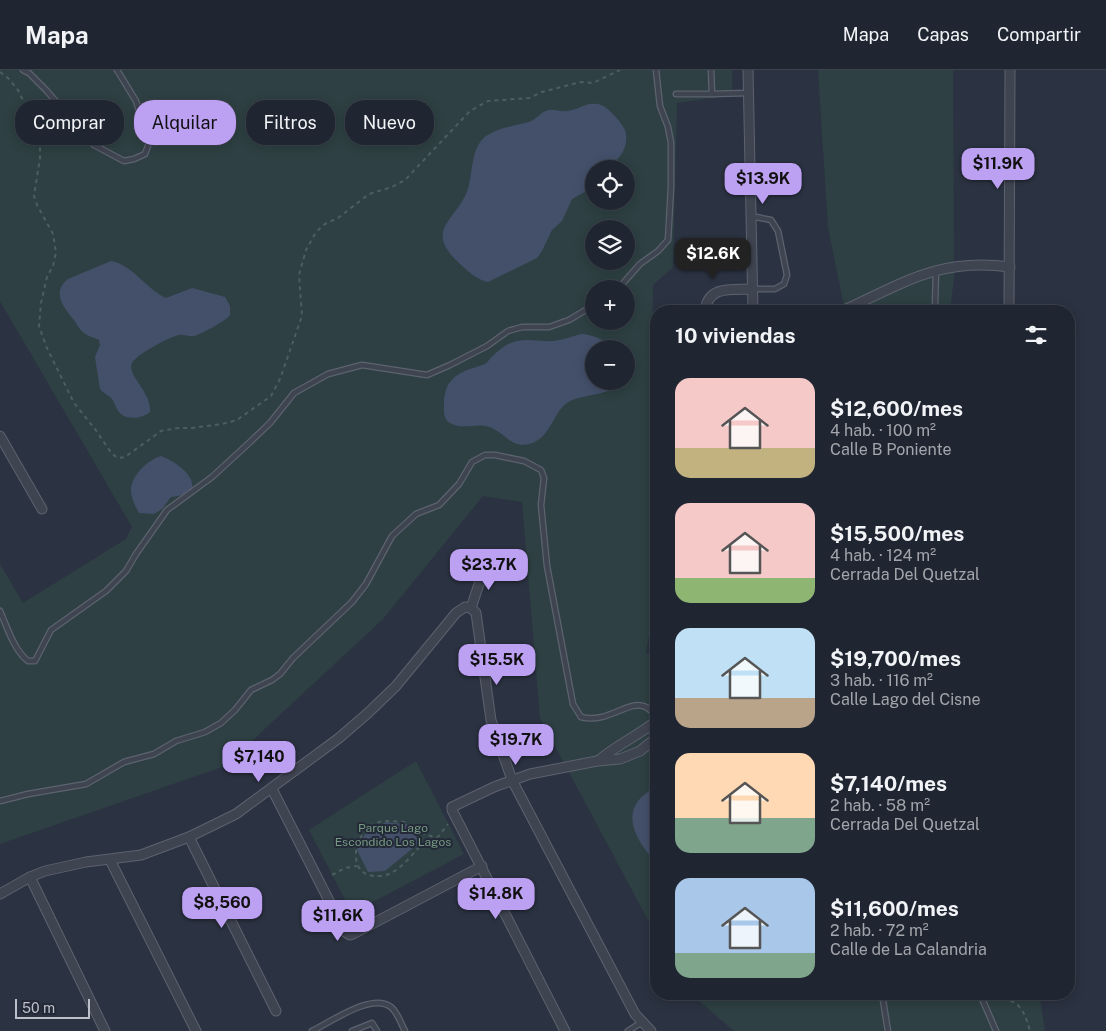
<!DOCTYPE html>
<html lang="es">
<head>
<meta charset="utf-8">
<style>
  :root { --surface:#202631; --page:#282e39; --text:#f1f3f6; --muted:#a2a5ab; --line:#3d434d; --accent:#bca0f2 }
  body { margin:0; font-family:"Public Sans",sans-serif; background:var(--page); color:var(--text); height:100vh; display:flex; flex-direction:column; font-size:19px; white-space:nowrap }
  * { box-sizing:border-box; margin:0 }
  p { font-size:16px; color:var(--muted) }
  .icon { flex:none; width:28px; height:28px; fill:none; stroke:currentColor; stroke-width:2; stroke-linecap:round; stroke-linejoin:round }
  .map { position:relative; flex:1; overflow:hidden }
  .sheet { position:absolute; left:650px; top:235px; width:425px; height:695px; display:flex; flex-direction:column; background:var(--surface); border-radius:20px; box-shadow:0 2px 12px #0003,0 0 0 1px var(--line) }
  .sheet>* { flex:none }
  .top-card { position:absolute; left:15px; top:30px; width:475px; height:45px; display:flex; gap:10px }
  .tools { position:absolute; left:585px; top:90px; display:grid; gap:10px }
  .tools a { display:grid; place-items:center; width:50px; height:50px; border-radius:50%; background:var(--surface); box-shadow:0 2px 12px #0003,0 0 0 1px var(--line); font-size:25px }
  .scale { position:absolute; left:15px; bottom:12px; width:75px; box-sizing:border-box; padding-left:5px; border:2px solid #bcc0cb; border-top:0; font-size:14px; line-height:18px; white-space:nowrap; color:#bcc0cb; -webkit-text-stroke:4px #232937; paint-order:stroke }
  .price { position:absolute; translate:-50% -42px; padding:0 11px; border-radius:10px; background:var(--accent); color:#111; font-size:16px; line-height:32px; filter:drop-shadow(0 1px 2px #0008) }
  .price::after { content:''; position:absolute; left:50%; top:30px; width:15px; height:11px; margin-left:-8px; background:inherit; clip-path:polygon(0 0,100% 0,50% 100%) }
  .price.selected { background:#222; color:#fff }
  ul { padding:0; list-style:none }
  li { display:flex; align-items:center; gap:15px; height:125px; padding:0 25px }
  li span { display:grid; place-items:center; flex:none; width:140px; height:100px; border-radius:15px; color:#555 }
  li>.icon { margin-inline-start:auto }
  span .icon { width:60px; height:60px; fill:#fffc; stroke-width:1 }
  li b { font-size:21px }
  h2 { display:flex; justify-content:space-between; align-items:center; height:60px; padding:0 25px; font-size:21px }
  .pill { padding:0 18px; border-radius:20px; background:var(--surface); box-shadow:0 2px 12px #0003,0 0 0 1px var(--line); font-size:18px; line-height:45px }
  .pill.selected { background:var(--accent); color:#111 }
  header { display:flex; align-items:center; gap:30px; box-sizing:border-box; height:70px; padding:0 25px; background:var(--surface); border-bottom:1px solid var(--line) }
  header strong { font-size:24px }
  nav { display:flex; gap:28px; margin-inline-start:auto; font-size:18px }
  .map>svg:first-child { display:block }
</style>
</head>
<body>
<header>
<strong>Mapa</strong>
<nav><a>Mapa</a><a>Capas</a><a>Compartir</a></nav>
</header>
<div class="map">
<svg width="1106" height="961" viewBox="0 0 1106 961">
  <rect width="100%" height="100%" fill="#2b3241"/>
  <g fill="#2e4043" fill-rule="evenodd">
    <path d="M0 0H732V25L677 33 673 197 653 215 651 325 656 330V523L646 583 656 586V865L540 648 522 432 483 426 383 549 225 696 0 774V494L23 533 126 469 132 457 0 231ZM594 99H626V131H594ZM594 159H626V191H594ZM594 219H626V251H594ZM594 279H626V311H594Z"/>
    <polygon points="818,0 953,0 954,208 950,241 845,241 828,157"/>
    <polygon points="416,691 464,784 352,843 309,760"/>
    <polygon points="691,924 1039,924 1045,961 734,961"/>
  </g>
  <g fill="#44506a">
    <path d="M589 34C593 34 597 33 601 35 608 37 622 53 625 60 630 75 620 92 605 98 602 100 597 99 594 99V117L572 129 562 151 552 160 542 181 537 188 488 212C477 210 468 201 460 194 422 159 457 151 468 119 473 102 471 77 486 66 499 57 515 56 529 52 537 49 540 42 549 40 555 39 561 42 568 41 575 40 582 36 589 34Z"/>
    <path d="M111 191C133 195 146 219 166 228L192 218 225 227 230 236V245C227 250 200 265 194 266 189 267 184 264 179 265 169 267 137 284 132 293 126 305 152 322 150 342 143 348 127 351 120 343 116 339 115 333 112 329 109 325 104 324 100 319L95 287 100 275 99 270C94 267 89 267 84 263 80 260 77 255 74 250 64 238 51 222 68 209Z"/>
    <path d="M582 264C595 265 606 271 615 279H594V311H621C614 325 585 324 570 331 552 341 552 368 529 374 510 379 502 358 485 356 475 354 461 359 452 354 445 351 444 346 444 339 443 317 450 306 470 299 475 297 481 296 485 294 488 292 490 288 493 286 498 281 505 275 511 273 523 267 540 272 553 271 563 270 573 266 582 264Z"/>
    <path d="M161 386C174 391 195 404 192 419L184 425 171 427 162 439 154 444 139 443C129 424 127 415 141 399 147 393 154 388 161 386Z"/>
    <path d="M656 717V793C633 767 617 737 656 717Z"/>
    <polygon points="386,752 411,755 419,773 385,801 368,802 357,780 365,764"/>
  </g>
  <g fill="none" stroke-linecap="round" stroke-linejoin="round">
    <g stroke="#5d626f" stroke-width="7">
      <g id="lane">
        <polyline points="23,0 29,3 46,20 94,75 124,91 134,89 145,84 149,73 136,31 117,0"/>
        <polyline points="711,0 712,24 748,23"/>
        <polyline points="676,24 712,24"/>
        <polyline points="751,146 771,150 778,161 787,205 784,214 775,219 752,219"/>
        <polyline points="618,219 640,194 658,181 668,170 671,117 671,73 668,57 660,36 656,0"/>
        <polyline points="933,241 935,236 936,200"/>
        <path d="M0 541C7 557 14 580 28 591H35L51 560 106 521 126 501 136 484 167 440 212 407 249 373 270 353 294 323 328 304 362 295 427 305 450 295 487 276 508 261 522 257H549L569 250 594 235"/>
        <path d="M0 731 28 724 86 714 124 692 154 684 176 671 205 662 221 653 235 640 251 620 272 610 280 604 293 588 352 532 366 514 392 466 416 444 439 435 459 414 472 392 485 385H495L524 391 541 400 544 408 541 435 547 496 573 634 581 647C607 654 627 631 643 636 648 637 652 642 656 645"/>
        <polyline points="882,924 888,961"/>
        <polyline points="980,924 996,961"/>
        <path d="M312 961C331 952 372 922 391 937 398 943 401 954 405 961"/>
        <polyline points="352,961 372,953 377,961"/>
        <polyline points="628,961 642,952"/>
      </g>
    </g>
    <g stroke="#5d626f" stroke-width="11">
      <g id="street">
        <polyline points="748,0 753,241"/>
        <path d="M705 241C708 215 732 220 752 219"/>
        <path d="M842 241C902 214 939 187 1010 197"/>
        <polyline points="1009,241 1010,0"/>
        <polyline points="0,366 42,439"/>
        <polyline points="471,538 476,543 491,650 512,710 635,944 651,961"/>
        <polyline points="471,538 485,496"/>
        <path d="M598 691C616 675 638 666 656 651"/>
        <polyline points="272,719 345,862 350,865 353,864 482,796"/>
        <polyline points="189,767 276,941"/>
        <polyline points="110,790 196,961"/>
        <polyline points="30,807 105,961"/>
        <polyline points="0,824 30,807 45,801 86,792 141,785 189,767 236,744 339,668 368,643 396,616 456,543 465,537 471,538"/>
        <polyline points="565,961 452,740 452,737 494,717 530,704 597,691 620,689 640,681 656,668"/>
      </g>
    </g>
    <g stroke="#4d5d61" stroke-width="2" stroke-dasharray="4 4" stroke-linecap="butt">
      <polyline points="0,2 9,9 18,20 40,66 40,88 34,126 37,135 53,164 56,182 53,196 47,207 41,233 39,256 46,276 74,333 95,359 112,384 118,388 125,387 161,361 178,358 192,358 222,354 237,350 271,326 280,309 302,246 299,205 306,180 316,162 325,154 338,148 369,124 392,117 405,110 470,41 488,31 529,28 542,22 581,12 593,13 620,0"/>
      <path d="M419 762 421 775C412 785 401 799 389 804 385 806 378 806 374 806 344 803 355 758 379 752 386 750 398 752 406 752L417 762C424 762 428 767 438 767L448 754"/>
      <polyline points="332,805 345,798 357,796"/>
      <path d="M987 926C1016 930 1022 932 1030 961"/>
    </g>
    <use href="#lane" stroke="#3f4451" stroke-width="4.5"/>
    <use href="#street" stroke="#3f4451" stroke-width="9"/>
  </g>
  <g text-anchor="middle" stroke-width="4" stroke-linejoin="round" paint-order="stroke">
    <g font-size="12" fill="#759981" stroke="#232937">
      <text x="393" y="762">Parque Lago<tspan x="393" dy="14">Escondido Los Lagos</tspan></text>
    </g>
  </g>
</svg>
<div class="tools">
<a><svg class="icon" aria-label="locate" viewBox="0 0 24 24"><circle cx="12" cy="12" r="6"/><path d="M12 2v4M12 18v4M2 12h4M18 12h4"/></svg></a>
<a><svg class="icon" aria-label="layers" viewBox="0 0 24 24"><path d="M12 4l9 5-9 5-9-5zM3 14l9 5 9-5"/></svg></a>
<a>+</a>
<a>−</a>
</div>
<div class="scale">50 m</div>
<b class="price" style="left:998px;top:120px">$11.9K</b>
<b class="price" style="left:763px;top:135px">$13.9K</b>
<b class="price selected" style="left:713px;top:210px">$12.6K</b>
<b class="price" style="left:489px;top:521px">$23.7K</b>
<b class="price" style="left:497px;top:616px">$15.5K</b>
<b class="price" style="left:516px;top:696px">$19.7K</b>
<b class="price" style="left:259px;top:713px">$7,140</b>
<b class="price" style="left:496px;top:850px">$14.8K</b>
<b class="price" style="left:222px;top:859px">$8,560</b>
<b class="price" style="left:338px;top:872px">$11.6K</b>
<div class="top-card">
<a class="pill">Comprar</a>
<a class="pill selected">Alquilar</a>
<a class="pill">Filtros</a>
<a class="pill">Nuevo</a>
</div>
<section class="sheet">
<h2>10 viviendas<svg class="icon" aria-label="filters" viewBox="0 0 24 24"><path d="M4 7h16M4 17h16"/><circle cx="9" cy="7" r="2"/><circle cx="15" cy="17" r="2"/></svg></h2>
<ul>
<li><span style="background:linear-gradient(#f6c9c9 70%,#c2b280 0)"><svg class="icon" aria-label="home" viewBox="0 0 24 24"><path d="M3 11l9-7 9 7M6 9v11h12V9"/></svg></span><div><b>$12,600/mes</b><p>4 hab. · 100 m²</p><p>Calle B Poniente</p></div></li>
<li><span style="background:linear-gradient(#f6c9c9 75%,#8fb573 0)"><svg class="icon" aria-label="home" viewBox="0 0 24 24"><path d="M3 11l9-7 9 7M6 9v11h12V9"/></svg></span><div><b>$15,500/mes</b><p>4 hab. · 124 m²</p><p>Cerrada Del Quetzal</p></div></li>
<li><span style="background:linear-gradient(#bfe0f5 70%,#b9a48a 0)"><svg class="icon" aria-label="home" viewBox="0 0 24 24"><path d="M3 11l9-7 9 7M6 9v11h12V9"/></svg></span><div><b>$19,700/mes</b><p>3 hab. · 116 m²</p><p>Calle Lago del Cisne</p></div></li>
<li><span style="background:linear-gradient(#ffd9b3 65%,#7fa58c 0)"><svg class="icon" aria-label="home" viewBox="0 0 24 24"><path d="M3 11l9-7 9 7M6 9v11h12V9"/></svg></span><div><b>$7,140/mes</b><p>2 hab. · 58 m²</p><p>Cerrada Del Quetzal</p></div></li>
<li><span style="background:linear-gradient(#a9c7e8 75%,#7fa58c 0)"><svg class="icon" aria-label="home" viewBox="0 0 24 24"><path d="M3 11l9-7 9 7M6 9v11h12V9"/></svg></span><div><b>$11,600/mes</b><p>2 hab. · 72 m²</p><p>Calle de La Calandria</p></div></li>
</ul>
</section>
</div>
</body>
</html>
